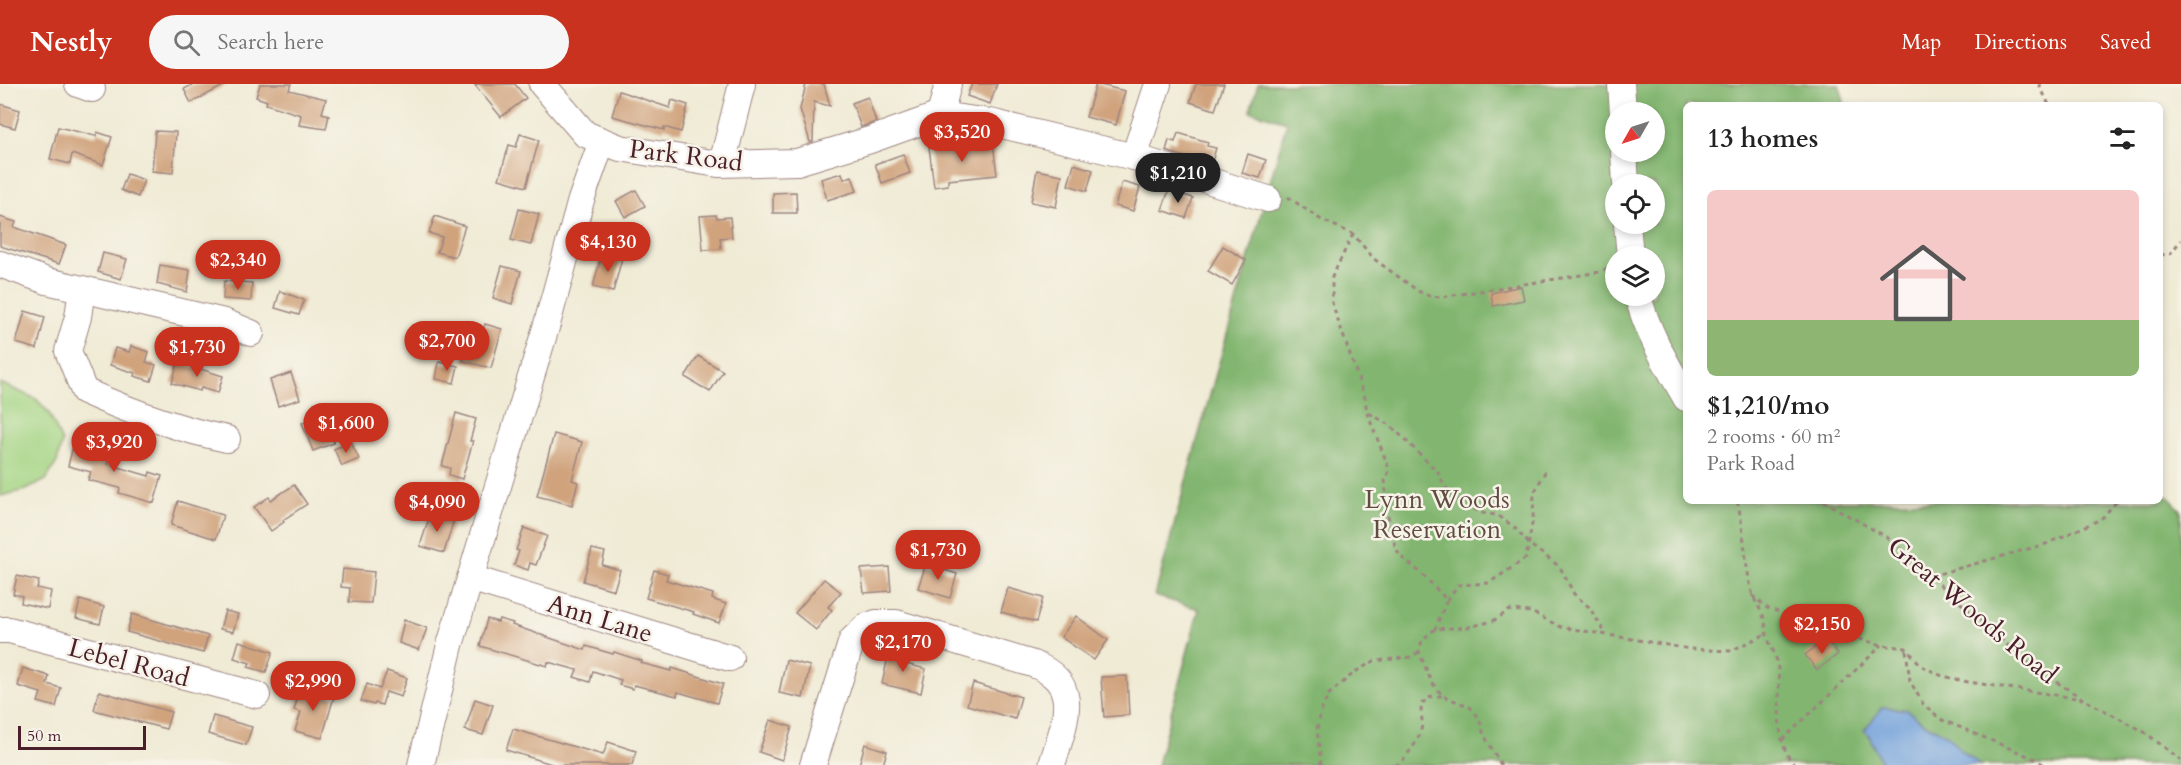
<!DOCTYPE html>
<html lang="en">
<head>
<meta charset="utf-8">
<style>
  :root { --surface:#fff; --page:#f6f6f6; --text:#222; --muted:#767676; --line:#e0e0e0; --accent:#c8321e }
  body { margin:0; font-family:Cardo,serif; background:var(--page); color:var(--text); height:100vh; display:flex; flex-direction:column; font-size:22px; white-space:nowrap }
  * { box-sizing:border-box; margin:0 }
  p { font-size:20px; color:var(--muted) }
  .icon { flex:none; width:33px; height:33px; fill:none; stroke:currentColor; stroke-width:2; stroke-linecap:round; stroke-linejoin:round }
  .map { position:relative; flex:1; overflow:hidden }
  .drawer { position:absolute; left:1683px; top:18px; width:480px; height:402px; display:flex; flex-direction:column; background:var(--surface); border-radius:9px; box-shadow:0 3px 9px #0003 }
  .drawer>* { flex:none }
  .needle { width:39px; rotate:231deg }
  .tools { position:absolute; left:1605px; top:18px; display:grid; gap:12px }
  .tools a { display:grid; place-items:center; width:60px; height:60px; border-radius:50%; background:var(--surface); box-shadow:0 3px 9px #0003; font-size:30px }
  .scale { position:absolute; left:18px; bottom:15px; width:128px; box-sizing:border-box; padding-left:6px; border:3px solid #4a1f2b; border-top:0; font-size:16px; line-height:21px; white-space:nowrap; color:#4a1f2b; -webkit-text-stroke:4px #f7f3e8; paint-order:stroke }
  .price { position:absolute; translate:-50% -51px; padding:0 14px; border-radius:21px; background:var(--accent); color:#fff; font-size:20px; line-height:39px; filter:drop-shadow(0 2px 3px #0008) }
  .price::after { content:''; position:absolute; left:50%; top:36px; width:18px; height:14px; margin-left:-9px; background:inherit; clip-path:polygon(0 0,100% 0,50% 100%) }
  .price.current { background:#222; color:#fff }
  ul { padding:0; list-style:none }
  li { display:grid; align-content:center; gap:12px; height:318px; padding:0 24px }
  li+li { border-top:2px solid var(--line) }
  li span { display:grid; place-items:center; height:186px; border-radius:9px; color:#555 }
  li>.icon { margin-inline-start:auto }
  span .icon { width:108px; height:108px; fill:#fffc; stroke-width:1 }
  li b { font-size:26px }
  h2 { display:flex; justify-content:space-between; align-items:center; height:72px; padding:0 24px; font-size:26px }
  header { display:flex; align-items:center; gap:36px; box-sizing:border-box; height:84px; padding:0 30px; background:var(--accent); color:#fff }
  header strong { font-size:28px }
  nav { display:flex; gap:33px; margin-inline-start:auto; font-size:21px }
  .search { width:420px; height:54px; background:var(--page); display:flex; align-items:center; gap:15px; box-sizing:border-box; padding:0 21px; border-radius:33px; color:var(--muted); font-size:22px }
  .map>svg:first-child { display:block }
</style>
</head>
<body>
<header>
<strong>Nestly</strong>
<div class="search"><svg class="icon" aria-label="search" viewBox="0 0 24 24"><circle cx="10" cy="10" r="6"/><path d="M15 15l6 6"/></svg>Search here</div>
<nav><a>Map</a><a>Directions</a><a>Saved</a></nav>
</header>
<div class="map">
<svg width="2181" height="681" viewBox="0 0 2181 681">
  <rect width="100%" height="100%" fill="#f7f3e8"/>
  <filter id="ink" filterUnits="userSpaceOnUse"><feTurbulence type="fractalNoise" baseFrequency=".0167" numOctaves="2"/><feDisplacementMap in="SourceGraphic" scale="12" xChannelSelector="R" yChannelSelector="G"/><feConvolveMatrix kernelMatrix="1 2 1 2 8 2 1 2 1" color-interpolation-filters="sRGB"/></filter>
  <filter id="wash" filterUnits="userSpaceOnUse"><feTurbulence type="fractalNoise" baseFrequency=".008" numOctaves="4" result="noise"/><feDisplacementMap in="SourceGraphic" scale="24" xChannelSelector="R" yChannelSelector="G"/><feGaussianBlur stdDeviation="1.35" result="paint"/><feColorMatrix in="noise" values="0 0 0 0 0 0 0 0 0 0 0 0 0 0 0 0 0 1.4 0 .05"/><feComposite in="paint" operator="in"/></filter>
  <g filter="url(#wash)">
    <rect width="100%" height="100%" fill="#f0ebd5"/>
    <polygon fill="#a3d482" stroke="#767a56" stroke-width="1.5" points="0,299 36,315 44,323 50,331 62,358 57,378 46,396 26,406 0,412"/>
    <path fill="#82b670" stroke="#666a4e" stroke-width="1.5" fill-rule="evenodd" d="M1258 0H1839L1845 21H1686V417H2160V404L2181 426V681H1980L1961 666 1948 651 1922 638 1907 626 1883 623 1869 651 1882 681H1157L1199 525 1155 512 1190 382 1287 38 1250 27ZM1616 28H1654V68H1616ZM1616 100H1654V140H1616ZM1616 172H1654V212H1616Z"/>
    <polygon fill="#72a1db" stroke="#5e6083" stroke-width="1.5" points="1883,623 1907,626 1922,638 1948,651 1961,666 1980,681 1882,681 1869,651 1864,646"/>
    <g id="blocks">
      <g fill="#d0a37d">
        <polygon points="194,0 227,0 191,19 184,5"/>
        <polygon points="260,0 291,0 289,6 326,15 322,29 329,31 326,45 299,41 301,31 266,20 267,17 256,13"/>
        <polygon points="474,0 515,0 526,14 501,33"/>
        <polygon points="806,0 824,0 830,22 814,18 813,58 810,58 800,25"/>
        <polygon points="972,0 997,0 990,20 967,12"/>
        <polygon points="1096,0 1125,7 1116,41 1086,33"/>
        <polygon points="1196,0 1224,0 1215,26 1190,18"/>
        <polygon points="619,7 670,24 672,16 688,21 681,48 664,43 664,46 612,32"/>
        <polygon points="868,13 876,38 861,43 852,19"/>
        <polygon points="0,20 20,26 15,44 0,40"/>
        <polygon points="58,43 96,52 97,48 112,53 103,81 72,70 70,80 50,75"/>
        <polygon points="155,47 176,48 173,89 152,87"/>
        <polygon points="1178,49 1208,58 1207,62 1216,64 1211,81 1166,67 1169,56 1175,58"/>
        <polygon points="520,50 539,56 526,103 499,95 509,61 516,63"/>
        <polygon points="993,59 997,91 948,96 948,101 934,103 929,63 950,60 950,64"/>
        <polygon points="903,70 910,89 882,99 875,80"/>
        <polygon points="1248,70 1266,76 1260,94 1242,89"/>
        <polygon points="1074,80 1093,86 1087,107 1068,101"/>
        <polygon points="1037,86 1062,91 1056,123 1031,118"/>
        <polygon points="842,89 844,95 852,92 857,107 827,116 821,95"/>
        <polygon points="127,90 144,96 138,113 121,106"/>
        <polygon points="1122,98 1140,103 1133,127 1115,122"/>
        <polygon points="636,106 645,122 625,133 616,117"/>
        <polygon points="1169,106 1193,114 1186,134 1162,126"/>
        <polygon points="796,108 797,129 773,129 773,109"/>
        <polygon points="519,125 539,130 531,161 511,156"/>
        <polygon points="716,131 717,134 730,133 732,153 720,154 721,165 703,166 700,132"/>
        <polygon points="435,132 465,142 455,173 437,168 442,153 429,149"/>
        <polygon points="0,133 16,138 14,143 66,161 59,180 0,162"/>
        <polygon points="1223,162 1246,176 1232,201 1208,187"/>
        <polygon points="103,169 127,175 121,195 98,188"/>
        <polygon points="602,169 622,174 613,208 593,203"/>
        <polygon points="160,181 190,186 187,208 157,200"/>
        <polygon points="502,182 521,187 512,220 493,214"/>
        <polygon points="224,197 252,199 251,217 223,215"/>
        <polygon points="1521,202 1524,216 1493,222 1491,209"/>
        <polygon points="280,207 304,216 299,231 275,224"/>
        <polygon points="25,227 45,233 37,265 16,259"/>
        <polygon points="485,240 502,245 491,284 463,277 469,258 472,259 476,244 483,246"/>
        <polygon points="131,262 149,268 146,278 156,281 151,297 134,292 135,289 110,281 115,264 129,268"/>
        <polygon points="698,272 723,287 710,308 685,293"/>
        <polygon points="178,278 223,292 218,309 201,304 200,307 172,299"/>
        <polygon points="439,278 458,282 454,299 436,295"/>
        <polygon points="291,289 300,315 278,322 270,296"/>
        <polygon points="456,329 476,335 470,357 473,357 462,395 449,391 450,384 442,382"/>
        <polygon points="323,331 334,359 313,367 302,339"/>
        <polygon points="554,350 582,358 572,396 578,398 572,421 537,412"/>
        <polygon points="74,358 111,368 108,380 149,392 150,388 162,392 154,419 119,409 120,404 88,396 91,388 68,382"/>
        <polygon points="351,358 359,375 342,382 334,365"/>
        <polygon points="294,401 307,420 283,436 284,438 271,447 254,423 269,413 271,416"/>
        <polygon points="178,417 223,431 216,455 171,441"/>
        <polygon points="431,428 454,435 444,469 420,462"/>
        <polygon points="524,444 547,452 536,481 530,479 528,486 514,481 519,467 516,466"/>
        <polygon points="592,465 605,468 602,481 620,486 614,506 583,497"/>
        <polygon points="926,480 957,490 950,514 918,504"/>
        <polygon points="889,483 891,507 864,509 861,485"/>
        <polygon points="343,485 374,488 371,519 349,518 350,504 341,503"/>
        <polygon points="654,486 668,490 666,496 713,510 712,515 726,520 719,539 693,530 694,528 646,514"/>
        <polygon points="17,492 39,497 37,504 51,507 48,525 21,519 22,512 13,510"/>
        <polygon points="824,495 841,508 828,523 832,526 816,546 795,529"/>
        <polygon points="1008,504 1043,514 1036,538 1001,528"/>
        <polygon points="80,516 104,523 100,540 76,534"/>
        <polygon points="225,527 238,530 233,548 220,545"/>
        <polygon points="132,530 208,552 203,569 127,548"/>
        <polygon points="1076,532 1108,556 1094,576 1061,553"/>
        <polygon points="487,535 498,538 499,535 513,539 512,541 585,566 586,562 613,570 614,568 642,577 641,579 671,587 672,584 723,600 717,619 678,608 677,612 634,601 633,605 619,601 621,596 593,587 590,598 574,593 577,586 548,578 547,582 480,562"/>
        <polygon points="404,536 427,544 419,566 399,559"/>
        <polygon points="892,554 895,554 898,578 926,585 921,609 882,600"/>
        <polygon points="1826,555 1838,570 1817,586 1805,571"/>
        <polygon points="239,557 273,568 266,588 248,583 250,579 234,574"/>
        <polygon points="786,576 810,582 803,614 779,609"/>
        <polygon points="23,584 49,592 47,600 61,604 56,623 38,618 41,609 18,602"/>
        <polygon points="387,587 407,594 401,613 386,608 382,621 375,619 374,621 361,617 367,600 380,605"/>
        <polygon points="1127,592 1129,631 1104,633 1101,593"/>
        <polygon points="973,599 1021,613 1015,635 967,621"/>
        <polygon points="301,603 334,613 322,654 295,647 301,628 294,626"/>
        <polygon points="99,607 171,628 166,645 94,626"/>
        <polygon points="475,615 493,621 483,651 465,646"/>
        <polygon points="213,632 252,643 246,661 208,650"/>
        <polygon points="770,636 792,643 782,676 759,668"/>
        <polygon points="513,645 603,671 608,658 636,667 632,681 555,681 506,666"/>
        <polygon points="865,660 887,667 883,681 859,681"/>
      </g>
    </g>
  </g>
  <g filter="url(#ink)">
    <use href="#blocks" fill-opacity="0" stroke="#9d8580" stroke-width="1.5"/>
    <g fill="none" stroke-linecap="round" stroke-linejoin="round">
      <g stroke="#9d8580" stroke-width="28">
        <g id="minor">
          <polyline points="78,0 92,5"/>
          <polyline points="542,0 585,50 620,64 718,80 797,78 870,56 940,31 990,38 1134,73 1268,115"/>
          <polyline points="1621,0 1623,28"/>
          <polyline points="940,31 948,0"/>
          <polyline points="1624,68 1626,100"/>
          <polyline points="1134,73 1158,0"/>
          <polyline points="722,80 742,0"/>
          <polyline points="1627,140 1630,172"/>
          <polyline points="0,180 47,197 224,238 251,249"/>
          <path d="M82 205 78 233 68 267 84 307C131 328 177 345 227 355"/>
          <path d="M1638 212C1647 248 1667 281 1686 314"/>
          <polyline points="470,494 730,574"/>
          <polyline points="0,546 9,546 257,611"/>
          <polyline points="421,681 450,561 547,240 581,116 602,57"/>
          <path d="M813 681 852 556 867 542 876 539H896L1033 580C1085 600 1063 641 1052 681"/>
        </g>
      </g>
      <g stroke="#9d8580" stroke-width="3" stroke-dasharray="4.5 4.5" stroke-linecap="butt">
        <polyline points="2039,0 2049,21"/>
        <polyline points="1288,113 1320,135 1353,150 1374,175 1418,207 1429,212 1442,213 1600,188 1611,182"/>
        <polyline points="1353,150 1332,193 1332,219 1365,314 1367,329 1387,379 1389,387 1385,396 1387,427 1395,462 1400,472 1420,488 1447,516 1435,545"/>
        <polyline points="2160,171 2170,170 2181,156"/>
        <polyline points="1369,329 1390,341 1438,388 1444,401 1453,412 1481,429 1497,431 1514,443 1529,460 1560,483 1574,510 1589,523 1606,550"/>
        <path d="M1737 417C1745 447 1744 478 1752 508 1754 517 1761 525 1764 534 1766 539 1765 546 1767 552 1770 561 1775 569 1777 578 1783 612 1771 652 1794 681"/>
        <polyline points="1823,417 1888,454 2029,580 2083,615 2143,647 2181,676"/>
        <polyline points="1931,492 2046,460 2101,435 2117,417"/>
        <polyline points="1752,511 1767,524 1848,552 1882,561 1906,564 1922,582 1940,591 1962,597 2082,615"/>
        <polyline points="1447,516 1458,501 1489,499 1526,474 1533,434 1534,409 1547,384"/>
        <polyline points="1906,566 1910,597 1923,620 1940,635 2035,675 2044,681"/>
        <polyline points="1782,656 1882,561"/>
        <polyline points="1321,681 1317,645 1322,625 1329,610 1355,588 1374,577 1410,573 1419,568"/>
        <path d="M1395 681 1400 680C1409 667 1422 655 1422 638 1422 631 1420 626 1422 619L1432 612H1443"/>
        <polyline points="1501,681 1484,651 1479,634 1470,623 1443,612 1432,599 1419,568 1422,556 1435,545 1469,543 1493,537 1510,526 1531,528 1561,543 1690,565 1730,567 1766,550"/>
      </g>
      <use href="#minor" stroke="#fff" stroke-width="26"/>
    </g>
  </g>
  <g text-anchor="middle" stroke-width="5" stroke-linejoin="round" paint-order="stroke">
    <g font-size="26" fill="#4a1f2b" stroke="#f7f3e8">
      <text transform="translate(686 71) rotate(7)" y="9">Park Road</text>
      <text transform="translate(1973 526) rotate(40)" y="9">Great Woods Road</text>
      <text transform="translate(600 534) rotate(17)" y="9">Ann Lane</text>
      <text transform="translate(129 578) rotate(15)" y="9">Lebel Road</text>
    </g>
    <g font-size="26" fill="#604c41" stroke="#f7f3e8">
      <text x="1437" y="424">Lynn Woods<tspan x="1437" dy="30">Reservation</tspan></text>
    </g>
  </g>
</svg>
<div class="tools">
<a><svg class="needle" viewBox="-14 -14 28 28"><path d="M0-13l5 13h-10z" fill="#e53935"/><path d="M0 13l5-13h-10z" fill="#767676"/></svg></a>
<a><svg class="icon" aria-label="locate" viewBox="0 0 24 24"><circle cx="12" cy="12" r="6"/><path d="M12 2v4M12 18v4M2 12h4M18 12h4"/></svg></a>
<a><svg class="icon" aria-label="layers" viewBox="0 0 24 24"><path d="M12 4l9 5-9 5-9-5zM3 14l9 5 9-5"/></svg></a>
</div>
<div class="scale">50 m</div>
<b class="price" style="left:962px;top:79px">$3,520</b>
<b class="price current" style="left:1178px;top:120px">$1,210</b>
<b class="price" style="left:608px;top:189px">$4,130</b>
<b class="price" style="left:238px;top:207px">$2,340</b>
<b class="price" style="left:447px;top:288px">$2,700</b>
<b class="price" style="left:197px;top:294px">$1,730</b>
<b class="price" style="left:346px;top:370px">$1,600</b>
<b class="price" style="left:114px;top:389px">$3,920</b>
<b class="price" style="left:437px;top:449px">$4,090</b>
<b class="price" style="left:938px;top:497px">$1,730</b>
<b class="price" style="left:1822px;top:571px">$2,150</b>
<b class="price" style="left:903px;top:589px">$2,170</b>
<b class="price" style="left:313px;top:628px">$2,990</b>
<section class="drawer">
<h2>13 homes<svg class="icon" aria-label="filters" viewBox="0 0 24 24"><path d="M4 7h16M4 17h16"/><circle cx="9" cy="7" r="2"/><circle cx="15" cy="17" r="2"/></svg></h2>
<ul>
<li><span style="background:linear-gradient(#f6c9c9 70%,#8fb573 0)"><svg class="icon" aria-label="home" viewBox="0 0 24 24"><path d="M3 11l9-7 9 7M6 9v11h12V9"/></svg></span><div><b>$1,210/mo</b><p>2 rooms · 60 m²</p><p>Park Road</p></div></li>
</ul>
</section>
</div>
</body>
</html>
